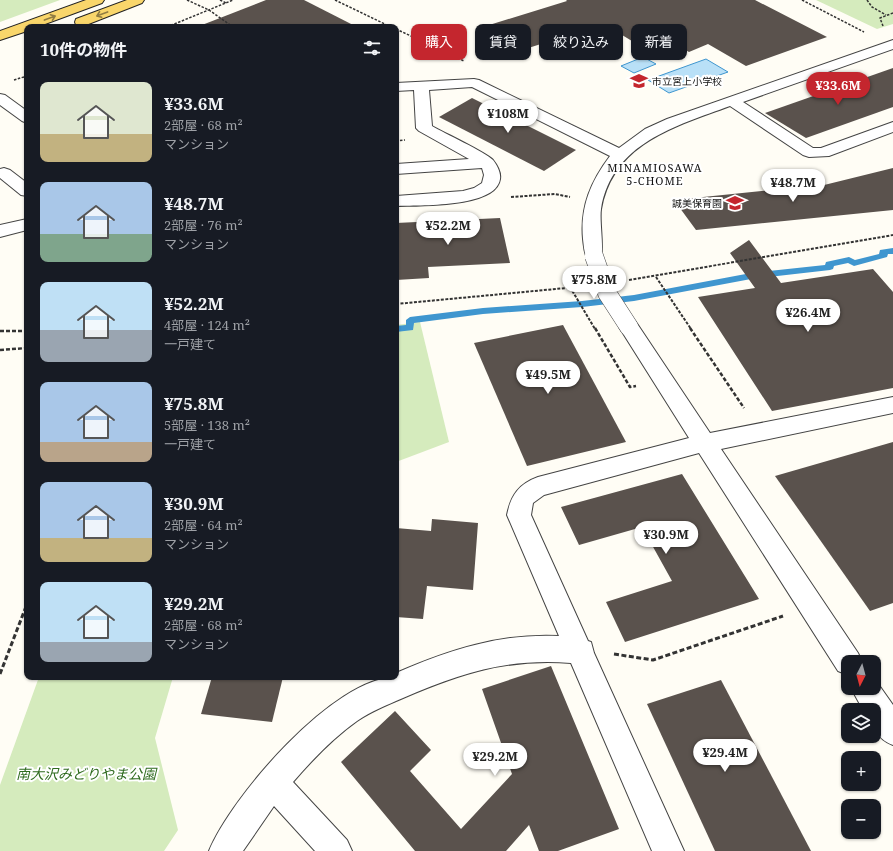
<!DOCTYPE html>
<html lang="ja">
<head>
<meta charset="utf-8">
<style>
  :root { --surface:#171b24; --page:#242831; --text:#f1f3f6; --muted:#9ea1a6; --accent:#c4262e }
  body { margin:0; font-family:"Noto Serif","Noto Sans JP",serif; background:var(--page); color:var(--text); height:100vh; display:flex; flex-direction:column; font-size:15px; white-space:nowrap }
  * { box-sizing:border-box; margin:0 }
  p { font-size:13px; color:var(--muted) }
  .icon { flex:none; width:22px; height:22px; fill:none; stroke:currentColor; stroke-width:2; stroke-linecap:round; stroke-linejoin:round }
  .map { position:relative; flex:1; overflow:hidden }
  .drawer { position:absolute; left:24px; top:24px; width:375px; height:656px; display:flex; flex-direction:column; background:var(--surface); border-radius:8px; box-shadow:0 1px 3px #0004 }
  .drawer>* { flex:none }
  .banner { position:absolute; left:411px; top:24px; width:380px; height:36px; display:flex; gap:8px }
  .needle { width:26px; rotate:186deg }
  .fabs { position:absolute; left:841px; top:655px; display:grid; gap:8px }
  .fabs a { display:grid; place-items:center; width:40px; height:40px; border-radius:8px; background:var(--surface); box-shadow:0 1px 3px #0004; font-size:20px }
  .price { position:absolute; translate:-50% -34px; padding:0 9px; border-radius:14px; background:#fff; color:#222; font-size:13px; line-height:26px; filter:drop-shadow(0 1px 2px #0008) }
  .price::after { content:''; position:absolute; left:50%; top:24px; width:12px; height:9px; margin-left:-6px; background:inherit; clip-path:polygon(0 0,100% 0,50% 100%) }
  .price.on { background:var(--accent); color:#fff }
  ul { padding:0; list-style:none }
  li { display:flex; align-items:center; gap:12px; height:100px; padding:0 16px }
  li span { display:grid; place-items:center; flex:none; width:112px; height:80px; border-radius:8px; color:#555 }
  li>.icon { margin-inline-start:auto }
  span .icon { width:48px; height:48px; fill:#fffc; stroke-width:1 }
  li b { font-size:17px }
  h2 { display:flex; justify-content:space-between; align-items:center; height:48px; padding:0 16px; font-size:17px }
  .pill { padding:0 14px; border-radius:8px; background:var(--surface); box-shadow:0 1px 3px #0004; font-size:14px; line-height:36px }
  .pill.on { background:var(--accent); color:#fff }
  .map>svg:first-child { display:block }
</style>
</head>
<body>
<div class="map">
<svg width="893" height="851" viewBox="0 0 893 851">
  <rect width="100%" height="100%" fill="#fffdf5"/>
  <g fill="#d5ebbd">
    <polygon points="0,0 60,0 0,22"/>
    <polygon points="816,0 893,0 893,24 877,29"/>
    <polygon points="420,322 449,442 396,462 396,325"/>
    <polygon points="39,677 173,677 155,738 178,830 164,851 0,851 0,785"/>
  </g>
  <g fill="#b9e0f7" stroke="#3f96cf">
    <polygon points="643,57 656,64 634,73 621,66"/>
    <polygon points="706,59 728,72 669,93 648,80"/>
  </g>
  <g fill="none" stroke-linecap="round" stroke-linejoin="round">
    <polygon fill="#3f96cf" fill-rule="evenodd" points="893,248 893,254 888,254 887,257 854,266 848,263 834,266 833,269 830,270 751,279 634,301 582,307 483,314 414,323 413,330 396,332 396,326 406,325 406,320 410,317 483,308 582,301 634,295 751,273 825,265 826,262 849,257 855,260 879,254 880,250"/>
  </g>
  <g fill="#5a524d">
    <polygon points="266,0 304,0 357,27 202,27 202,25"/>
    <polygon points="566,0 755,0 827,37 746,66 708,44 689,52 674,43 650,52 604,24 522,50 486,26 567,1"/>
    <polygon points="893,68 893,107 806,138 765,113"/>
    <polygon points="472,98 576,150 544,171 439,117"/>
    <polygon points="893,168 893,210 696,230 674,200 810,186 812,188"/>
    <polygon points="500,218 510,263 428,267 429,278 396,280 396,223"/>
    <polygon points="749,240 781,283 873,269 893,292 893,388 772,411 698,297 755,288 730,253"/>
    <polygon points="563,325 626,442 527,466 474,343"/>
    <polygon points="893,442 893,603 870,611 775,476"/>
    <polygon points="682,474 759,599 625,642 606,602 672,581 642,527 579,545 561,507"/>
    <polygon points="432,519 478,523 473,590 427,586 423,619 396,617 396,528 431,531"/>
    <polygon points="551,666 619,829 558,851 539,851 529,825 506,851 415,851 341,762 395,711 431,750 410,771 461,829 512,774 482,689"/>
    <polygon points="212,677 283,677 272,722 201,714"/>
    <polygon points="721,680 811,851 715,851 647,704"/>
  </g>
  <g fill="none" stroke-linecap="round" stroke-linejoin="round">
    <g stroke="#444" stroke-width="2">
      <g id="minor">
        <path d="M893 40V49L743 102 813 148H821L893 122V132L829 156 809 157 803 155 730 106C676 126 612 143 601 209 599 222 605 253 600 260L594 262 588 260C584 254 584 247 583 239 580 207 591 181 610 156L472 87 429 90 432 126C444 133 485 152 493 160 497 165 501 173 500 179 496 208 418 205 396 206V196L463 191 474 188 482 183 484 175 482 168 396 174V164L469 159 419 131 416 128 414 90 396 91V83L474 79 479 80 619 148 645 129 667 119Z"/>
        <polygon points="0,94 5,95 27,111 27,123 22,121 0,105"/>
        <polygon points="4,168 10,170 27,183 27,196 21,195 0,178 0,169"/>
        <polygon points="27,219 27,230 0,237 0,225"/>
        <path d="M629 320 636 322 710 433 893 397V413L721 449 858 653 862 662H848V675L838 671 699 453 544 495 533 503 531 515 588 641 591 642 594 653 684 851H652L571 663C507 658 461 673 403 698 387 705 371 711 357 721 333 738 312 760 293 782L347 840 352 851H315L274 806 243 851H209C231 797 334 677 396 677V673C449 650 501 633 559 636L507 515C511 495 519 484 538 477L689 438 619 327 622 322Z"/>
        <path d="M874 678 893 705V745C875 738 874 728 874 710H863L851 688H874Z"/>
      </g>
    </g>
    <g stroke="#222" stroke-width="2">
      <g id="major">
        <polygon points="86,0 104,0 102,3 37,27 27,27 27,31 0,40 0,31"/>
        <polygon points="127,0 144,0 142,3 86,25 76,25 75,22 76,19"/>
      </g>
    </g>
    <g stroke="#333" stroke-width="1.5" stroke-dasharray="2.5 1.5" stroke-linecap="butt">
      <polyline points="187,0 209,10 233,27"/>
      <polyline points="220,0 226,3"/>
      <polyline points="335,0 391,27"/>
      <polyline points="802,0 864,32"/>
      <polyline points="867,0 872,7 886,15"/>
      <polyline points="883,26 880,18 893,13"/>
      <polyline points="167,27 233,0"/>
      <polyline points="396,29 464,61"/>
      <polyline points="14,80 27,76"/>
      <polyline points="396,141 405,140"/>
    </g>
    <g stroke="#333" stroke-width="2" stroke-dasharray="3 1.5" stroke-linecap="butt">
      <polyline points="511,197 555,194 570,197"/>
      <polyline points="656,277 691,329"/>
      <polyline points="629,280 893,235"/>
      <polyline points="570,287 595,329"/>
      <polyline points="396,304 577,287"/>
    </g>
    <g stroke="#333" stroke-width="2.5" stroke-dasharray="4 2" stroke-linecap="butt">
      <polyline points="595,328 630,387 636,386"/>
      <polyline points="690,328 744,408"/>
      <polyline points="0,331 27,331"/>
      <polyline points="0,350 27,348"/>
    </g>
    <g stroke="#333" stroke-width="3" stroke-dasharray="5 2.5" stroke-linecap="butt">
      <polyline points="614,654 653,660 783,616"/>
      <polyline points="0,674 27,604"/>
    </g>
    <use href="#minor" fill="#fff" fill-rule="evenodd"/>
    <use href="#major" fill="#f9d66b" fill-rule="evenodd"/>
    <g stroke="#444" stroke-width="19" stroke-linecap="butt">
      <polyline id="minor-bridge" points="594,256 607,293 629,327"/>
    </g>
    <use href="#minor-bridge" stroke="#fff" stroke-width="18"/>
  </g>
  <defs><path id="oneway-shaft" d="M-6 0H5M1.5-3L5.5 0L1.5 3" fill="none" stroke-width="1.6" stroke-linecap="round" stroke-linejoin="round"/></defs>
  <g stroke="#917d42">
    <use href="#oneway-shaft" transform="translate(102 14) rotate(160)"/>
    <use href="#oneway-shaft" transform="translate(50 18) rotate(-20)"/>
  </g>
  <defs>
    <g id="school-bare" transform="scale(1.38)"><path d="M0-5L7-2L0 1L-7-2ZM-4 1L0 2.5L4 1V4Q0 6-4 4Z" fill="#c4262e" stroke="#fff" stroke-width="2.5" paint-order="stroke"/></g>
  </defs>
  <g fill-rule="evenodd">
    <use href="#school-bare" x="639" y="81"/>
    <use href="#school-bare" x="735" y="203"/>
  </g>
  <g text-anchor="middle" stroke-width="4" stroke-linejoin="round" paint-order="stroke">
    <g font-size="10" fill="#111" stroke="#fff" text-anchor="start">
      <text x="652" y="85">市立宮上小学校</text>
      <text x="722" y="207" text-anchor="end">誠美保育園</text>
    </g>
    <g font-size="11" letter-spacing="1" fill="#111" stroke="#fff">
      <text x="655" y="172">MINAMIOSAWA<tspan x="655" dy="13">5-CHOME</tspan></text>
    </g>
    <g font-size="14" font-style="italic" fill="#2f6b1f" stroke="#fff">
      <text x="86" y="779">南大沢みどりやま公園</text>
    </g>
  </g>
</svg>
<div class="fabs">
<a><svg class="needle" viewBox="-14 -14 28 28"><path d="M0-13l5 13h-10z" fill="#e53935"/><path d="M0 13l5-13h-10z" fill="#9ea1a6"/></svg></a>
<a><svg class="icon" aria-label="layers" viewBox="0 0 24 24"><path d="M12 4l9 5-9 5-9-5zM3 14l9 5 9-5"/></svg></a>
<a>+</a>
<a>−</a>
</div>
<b class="price on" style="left:838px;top:106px">¥33.6M</b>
<b class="price" style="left:508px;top:134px">¥108M</b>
<b class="price" style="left:793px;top:203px">¥48.7M</b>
<b class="price" style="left:448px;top:246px">¥52.2M</b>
<b class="price" style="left:594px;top:300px">¥75.8M</b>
<b class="price" style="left:808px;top:333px">¥26.4M</b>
<b class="price" style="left:548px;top:395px">¥49.5M</b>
<b class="price" style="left:666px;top:555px">¥30.9M</b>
<b class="price" style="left:725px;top:773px">¥29.4M</b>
<b class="price" style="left:495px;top:777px">¥29.2M</b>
<div class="banner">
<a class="pill on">購入</a>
<a class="pill">賃貸</a>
<a class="pill">絞り込み</a>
<a class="pill">新着</a>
</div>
<section class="drawer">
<h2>10件の物件<svg class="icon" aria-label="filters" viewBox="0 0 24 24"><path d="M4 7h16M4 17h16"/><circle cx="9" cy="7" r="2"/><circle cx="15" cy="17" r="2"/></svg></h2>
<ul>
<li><span style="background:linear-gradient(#dfe7d0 65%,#c2b280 0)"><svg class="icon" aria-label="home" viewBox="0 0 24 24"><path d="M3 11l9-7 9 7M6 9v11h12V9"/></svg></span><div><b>¥33.6M</b><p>2部屋 · 68 m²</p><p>マンション</p></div></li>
<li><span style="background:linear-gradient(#a9c7e8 65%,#7fa58c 0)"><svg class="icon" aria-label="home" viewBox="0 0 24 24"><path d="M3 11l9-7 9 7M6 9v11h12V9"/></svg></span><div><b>¥48.7M</b><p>2部屋 · 76 m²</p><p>マンション</p></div></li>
<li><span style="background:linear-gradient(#bfe0f5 60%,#9aa5b1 0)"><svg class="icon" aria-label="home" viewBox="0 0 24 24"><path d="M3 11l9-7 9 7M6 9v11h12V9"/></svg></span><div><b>¥52.2M</b><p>4部屋 · 124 m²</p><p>一戸建て</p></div></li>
<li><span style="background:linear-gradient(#a9c7e8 75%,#b9a48a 0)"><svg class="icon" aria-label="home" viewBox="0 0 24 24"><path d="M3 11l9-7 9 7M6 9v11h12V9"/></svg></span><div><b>¥75.8M</b><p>5部屋 · 138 m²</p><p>一戸建て</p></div></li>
<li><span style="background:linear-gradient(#a9c7e8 70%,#c2b280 0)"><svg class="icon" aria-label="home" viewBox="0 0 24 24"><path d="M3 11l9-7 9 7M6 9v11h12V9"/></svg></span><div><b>¥30.9M</b><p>2部屋 · 64 m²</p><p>マンション</p></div></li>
<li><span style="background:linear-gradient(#bfe0f5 75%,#9aa5b1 0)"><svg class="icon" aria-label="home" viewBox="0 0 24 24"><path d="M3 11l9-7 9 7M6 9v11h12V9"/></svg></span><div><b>¥29.2M</b><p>2部屋 · 68 m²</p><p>マンション</p></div></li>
</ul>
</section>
</div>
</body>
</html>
